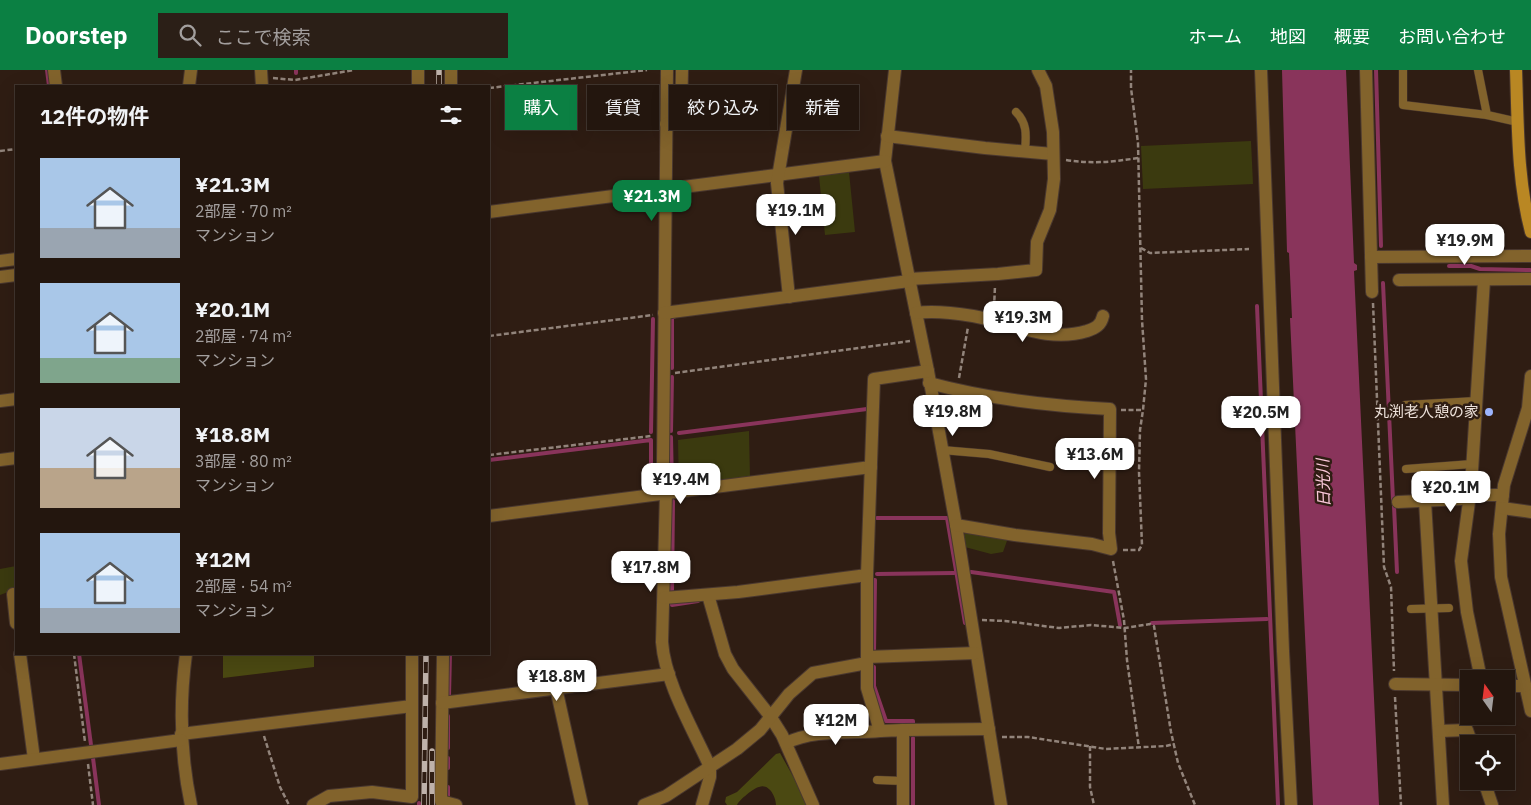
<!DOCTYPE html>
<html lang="ja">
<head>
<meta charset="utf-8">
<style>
  :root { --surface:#23160e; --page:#2b1f17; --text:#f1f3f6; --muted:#a39f9e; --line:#40352e; --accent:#0b8043 }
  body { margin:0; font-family:"IBM Plex Sans","Noto Sans JP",sans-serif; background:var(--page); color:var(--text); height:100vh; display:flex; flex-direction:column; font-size:19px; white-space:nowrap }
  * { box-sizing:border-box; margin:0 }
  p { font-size:16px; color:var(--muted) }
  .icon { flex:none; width:28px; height:28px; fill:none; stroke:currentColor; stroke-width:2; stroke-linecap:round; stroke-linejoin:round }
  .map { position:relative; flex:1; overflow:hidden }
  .panel { position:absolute; left:15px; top:15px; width:475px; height:570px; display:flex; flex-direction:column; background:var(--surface); border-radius:0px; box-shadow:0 5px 20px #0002,0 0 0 1px var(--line) }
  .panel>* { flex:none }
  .guide { position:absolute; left:505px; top:15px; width:475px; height:45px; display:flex; gap:10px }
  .needle { width:32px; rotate:346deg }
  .controls { position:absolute; left:1460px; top:600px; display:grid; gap:10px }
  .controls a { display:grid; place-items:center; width:55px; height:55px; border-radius:0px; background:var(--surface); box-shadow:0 5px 20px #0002,0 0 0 1px var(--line); font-size:25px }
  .price { position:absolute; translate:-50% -42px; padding:0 11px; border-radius:10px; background:#fff; color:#222; font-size:16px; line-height:32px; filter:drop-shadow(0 1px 2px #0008) }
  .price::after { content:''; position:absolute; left:50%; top:30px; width:15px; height:11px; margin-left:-8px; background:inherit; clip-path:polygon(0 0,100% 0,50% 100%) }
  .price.on { background:var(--accent); color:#fff }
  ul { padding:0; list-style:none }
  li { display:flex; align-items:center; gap:15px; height:125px; padding:0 25px }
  li span { display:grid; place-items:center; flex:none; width:140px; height:100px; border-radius:0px; color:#555 }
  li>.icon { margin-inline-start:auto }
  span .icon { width:60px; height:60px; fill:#fffc; stroke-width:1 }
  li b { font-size:21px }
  h2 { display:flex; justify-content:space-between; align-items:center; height:60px; padding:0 25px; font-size:21px }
  .pill { padding:0 18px; border-radius:0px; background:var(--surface); box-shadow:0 5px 20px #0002,0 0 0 1px var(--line); font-size:18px; line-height:45px }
  .pill.on { background:var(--accent); color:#fff }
  header { display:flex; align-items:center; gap:30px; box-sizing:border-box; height:70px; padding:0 25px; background:var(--accent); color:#fff }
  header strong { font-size:24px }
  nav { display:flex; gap:28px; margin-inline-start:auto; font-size:18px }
  .search { width:350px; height:45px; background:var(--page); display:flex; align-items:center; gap:12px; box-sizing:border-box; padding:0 18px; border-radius:0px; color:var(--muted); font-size:19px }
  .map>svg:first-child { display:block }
</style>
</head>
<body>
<header>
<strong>Doorstep</strong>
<div class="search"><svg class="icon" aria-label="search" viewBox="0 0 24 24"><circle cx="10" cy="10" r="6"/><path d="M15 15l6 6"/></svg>ここで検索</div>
<nav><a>ホーム</a><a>地図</a><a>概要</a><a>お問い合わせ</a></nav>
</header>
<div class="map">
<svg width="1531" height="735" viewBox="0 0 1531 735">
  <rect width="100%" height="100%" fill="#2f1d13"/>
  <g fill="#3b3a0f">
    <polygon points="1251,71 1253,114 1143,119 1141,76"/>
    <polygon points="849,102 855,162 825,165 819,106"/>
    <polygon points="749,361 750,408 679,417 678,370"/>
    <polygon points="967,460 1008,468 1003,482 991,484 965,477 963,467"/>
    <polygon points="16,496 16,519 0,525 0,499"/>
  </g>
  <g fill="#4b4912">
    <polygon points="223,584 314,584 314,597 223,608"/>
    <path d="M780 683 809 735H776C776 727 769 713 759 717 754 718 739 730 737 735H727L725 732 726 727 737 722 776 684Z"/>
  </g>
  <polygon fill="#89345b" points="1282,0 1346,0 1354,193 1357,195 1357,200 1354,201 1379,735 1313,735 1290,248 1292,248 1289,183 1287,182"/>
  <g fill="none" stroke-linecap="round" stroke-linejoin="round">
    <g stroke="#89345b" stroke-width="4">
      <polyline points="47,0 49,16"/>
      <polyline points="296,0 296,3"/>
      <polyline points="1376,0 1381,176"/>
      <polyline points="1449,196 1471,196 1480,199 1530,200"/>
      <polyline points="1383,213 1393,430"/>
      <polyline points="1257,236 1278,735"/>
      <polyline points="672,298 672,247 674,247"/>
      <polyline points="671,361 672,307"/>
      <polyline points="651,362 653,249"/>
      <polyline points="679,363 867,339"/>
      <polyline points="671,367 672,416"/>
      <polyline points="489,390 651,370 651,399 653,417"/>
      <polyline points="1394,436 1397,502"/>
      <polyline points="877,448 947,448 965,553"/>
      <polyline points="971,502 1114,522 1120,555"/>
      <polyline points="877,504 954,503"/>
      <polyline points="872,510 875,510 874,583"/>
      <polyline points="672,523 673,431"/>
      <polyline points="672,533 672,535 698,531"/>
      <polyline points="1152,553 1267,549"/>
      <polyline points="79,584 91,675"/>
      <polyline points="874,597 874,616 886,651 913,651 913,655"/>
      <polyline points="449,626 450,584"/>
      <polyline points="448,678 448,646"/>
      <polyline points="93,688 99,735"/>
      <polyline points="448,698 448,688"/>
      <polyline points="448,726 448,717"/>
      <polyline points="419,735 419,733"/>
      <polyline points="913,735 913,668"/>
    </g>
    <g stroke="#4a382f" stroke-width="9">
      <g id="lane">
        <polyline points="1403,0 1403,35 1487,45"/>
        <polyline points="1478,0 1487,45 1518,52"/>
        <path d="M1016 42C1028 54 1026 66 1025 82"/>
        <polyline points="1405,335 1476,331"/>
        <polyline points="942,380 989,384 1050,397"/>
        <polyline points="1406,399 1472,394"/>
        <polyline points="1411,539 1449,538"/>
        <polyline points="877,710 903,711"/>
      </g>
    </g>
    <g stroke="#4a382f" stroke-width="14">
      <g id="street">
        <polyline points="54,0 56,16"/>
        <polyline points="261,0 262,16"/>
        <path d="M667 0 663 392 666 423 662 572C665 613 693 659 710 697V707L702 735"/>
        <polyline points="895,0 885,91 928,301 956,455 1001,735"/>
        <polyline points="1261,0 1283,581 1291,735"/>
        <polyline points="1366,0 1372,222"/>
        <polyline points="189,16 191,0"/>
        <polyline points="418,16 418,0"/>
        <polyline points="451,16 451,0"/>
        <polyline points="666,54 681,50 682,0"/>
        <polyline points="887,66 985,78 1053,84"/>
        <polyline points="489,142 885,91"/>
        <polyline points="1371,187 1531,186"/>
        <polyline points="0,191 16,189"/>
        <polyline points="0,207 16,205"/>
        <polyline points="909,209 998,204 1036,200 1037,172 1050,140 1054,109 1053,62 1046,16 1038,0"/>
        <polyline points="1399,210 1531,209"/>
        <polyline points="789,227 777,113 796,0"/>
        <polyline points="664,243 909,211"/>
        <path d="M916 243C934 240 955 243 973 246 1011 253 1048 273 1087 261 1096 258 1101 255 1103 246"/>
        <polyline points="1531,306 1528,338 1504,415 1499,464 1501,507 1531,641"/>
        <path d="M929 313C988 329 1049 336 1110 339L1109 463 1111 479 1092 474 1015 465 956 455"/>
        <polyline points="0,331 16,329"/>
        <polyline points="0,390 16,388"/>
        <polyline points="1425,431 1443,735"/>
        <polyline points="1398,432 1461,429 1476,425 1503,425"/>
        <polyline points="1502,438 1531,442"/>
        <polyline points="489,446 871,397"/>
        <polyline points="13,524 16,553"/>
        <polyline points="708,525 725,584 733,599 770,646 782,665 813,735"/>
        <polyline points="664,528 738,522 867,505"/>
        <polyline points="20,584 34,689"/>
        <path d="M186 584C179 636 180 683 191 735"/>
        <polyline points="443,584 441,731 456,735"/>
        <polyline points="867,587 976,583"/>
        <polyline points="1481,609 1467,542 1461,491 1471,417 1484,210"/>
        <polyline points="1395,614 1469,615"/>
        <polyline points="1506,616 1525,616"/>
        <polyline points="556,618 582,735"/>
        <polyline points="442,633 669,604"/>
        <polyline points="903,660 989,659"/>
        <polyline points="1439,661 1467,660 1472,674"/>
        <polyline points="181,664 412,636"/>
        <path d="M786 673C815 659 849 664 880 661"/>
        <polyline points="0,694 181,670"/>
        <polyline points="1484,711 1492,735"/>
        <polyline points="313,735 329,726 372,722 412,727 412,584"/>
        <polyline points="644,735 666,726 737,679 760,660 789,624 813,603 867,593"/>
        <polyline points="903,735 903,660 880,661 867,618 867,505 874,309 928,301"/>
      </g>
    </g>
    <g stroke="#4a382f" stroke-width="14">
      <path id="secondary" d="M1516 0C1518 55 1517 109 1531 162"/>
    </g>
    <g stroke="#92847b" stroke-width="2.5" stroke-dasharray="5 2.5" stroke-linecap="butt">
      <polyline points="273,8 295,10 354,0"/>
      <polyline points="489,18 647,0"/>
      <polyline points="0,81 16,79"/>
      <path d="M1066 90C1092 94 1112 92 1138 88"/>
      <polyline points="1141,178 1150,183 1249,179"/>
      <polyline points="1373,233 1384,497 1391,517 1394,601"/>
      <polyline points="994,238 995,216"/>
      <polyline points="489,266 653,245"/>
      <polyline points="675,303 910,271"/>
      <polyline points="959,308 968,257"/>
      <polyline points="1121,340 1143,340"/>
      <polyline points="489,385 651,366"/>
      <polyline points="1123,480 1139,480 1142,475 1139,402 1140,360 1143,340 1146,309 1142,250 1138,73 1131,18 1131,0"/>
      <polyline points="1113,491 1124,550 1127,590 1139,678"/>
      <polyline points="982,550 1005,551 1059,558 1091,555 1125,558 1150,554 1154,556 1171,662 1178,693 1195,735"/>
      <polyline points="74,584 85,672"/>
      <polyline points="1395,627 1401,735"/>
      <polyline points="264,666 280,717 289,735"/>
      <polyline points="1002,667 1028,667 1106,679 1166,676 1174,674"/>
      <polyline points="1090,676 1090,717 1094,735"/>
      <polyline points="88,694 93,735"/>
    </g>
    <use href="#lane" stroke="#82632c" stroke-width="8"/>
    <use href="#street" stroke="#82632c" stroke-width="12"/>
    <use href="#secondary" stroke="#b98723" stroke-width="12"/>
    <g stroke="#bfb2aa" stroke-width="5.5">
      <g id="rail">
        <polyline points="439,16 439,0"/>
        <polyline points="424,735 426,584"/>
        <polyline points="432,735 432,681"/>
      </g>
    </g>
    <use href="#rail" stroke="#2f1d13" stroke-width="4" stroke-dasharray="11" stroke-linecap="butt"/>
  </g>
  <circle fill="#9cb4fd" stroke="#2f1d13" stroke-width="2" cx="1489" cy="342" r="5"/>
  <g text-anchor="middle" stroke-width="5" stroke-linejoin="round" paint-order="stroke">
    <g font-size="15" fill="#ede1da" stroke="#2f1d13" text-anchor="end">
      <text x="1479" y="347">丸渕老人憩の家</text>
    </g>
    <g font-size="16" font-style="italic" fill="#fbc9db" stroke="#2f1d13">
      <text transform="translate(1323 413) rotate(-92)" y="6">日光川</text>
    </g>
  </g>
</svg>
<div class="controls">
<a><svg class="needle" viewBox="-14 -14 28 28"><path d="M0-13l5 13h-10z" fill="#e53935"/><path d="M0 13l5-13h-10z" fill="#a39f9e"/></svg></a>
<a><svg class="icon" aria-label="locate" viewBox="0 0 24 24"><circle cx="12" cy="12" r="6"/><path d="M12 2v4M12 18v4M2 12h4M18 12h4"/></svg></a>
</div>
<b class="price on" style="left:652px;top:152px">¥21.3M</b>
<b class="price" style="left:796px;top:166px">¥19.1M</b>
<b class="price" style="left:1465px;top:196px">¥19.9M</b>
<b class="price" style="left:1023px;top:273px">¥19.3M</b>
<b class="price" style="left:953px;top:367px">¥19.8M</b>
<b class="price" style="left:1261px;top:368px">¥20.5M</b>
<b class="price" style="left:1095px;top:410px">¥13.6M</b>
<b class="price" style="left:681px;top:435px">¥19.4M</b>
<b class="price" style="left:1451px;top:443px">¥20.1M</b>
<b class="price" style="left:651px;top:523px">¥17.8M</b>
<b class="price" style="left:557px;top:632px">¥18.8M</b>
<b class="price" style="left:836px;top:676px">¥12M</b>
<div class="guide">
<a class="pill on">購入</a>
<a class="pill">賃貸</a>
<a class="pill">絞り込み</a>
<a class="pill">新着</a>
</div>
<section class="panel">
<h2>12件の物件<svg class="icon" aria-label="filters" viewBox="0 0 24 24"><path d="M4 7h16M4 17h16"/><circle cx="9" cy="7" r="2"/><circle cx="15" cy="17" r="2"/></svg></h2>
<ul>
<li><span style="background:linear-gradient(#a9c7e8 70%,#9aa5b1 0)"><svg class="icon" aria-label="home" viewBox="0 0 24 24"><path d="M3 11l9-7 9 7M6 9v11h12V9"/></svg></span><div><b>¥21.3M</b><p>2部屋 · 70 m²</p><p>マンション</p></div></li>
<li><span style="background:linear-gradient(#a9c7e8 75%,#7fa58c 0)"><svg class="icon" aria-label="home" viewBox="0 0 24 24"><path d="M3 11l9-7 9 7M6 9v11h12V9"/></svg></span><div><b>¥20.1M</b><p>2部屋 · 74 m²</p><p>マンション</p></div></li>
<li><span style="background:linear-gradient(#c9d6e8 60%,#b9a48a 0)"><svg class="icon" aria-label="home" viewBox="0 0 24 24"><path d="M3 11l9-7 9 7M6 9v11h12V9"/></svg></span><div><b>¥18.8M</b><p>3部屋 · 80 m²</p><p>マンション</p></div></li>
<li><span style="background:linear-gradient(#a9c7e8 75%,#9aa5b1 0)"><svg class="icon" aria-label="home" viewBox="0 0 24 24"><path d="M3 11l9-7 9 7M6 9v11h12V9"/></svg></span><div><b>¥12M</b><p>2部屋 · 54 m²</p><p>マンション</p></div></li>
</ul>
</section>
</div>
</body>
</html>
